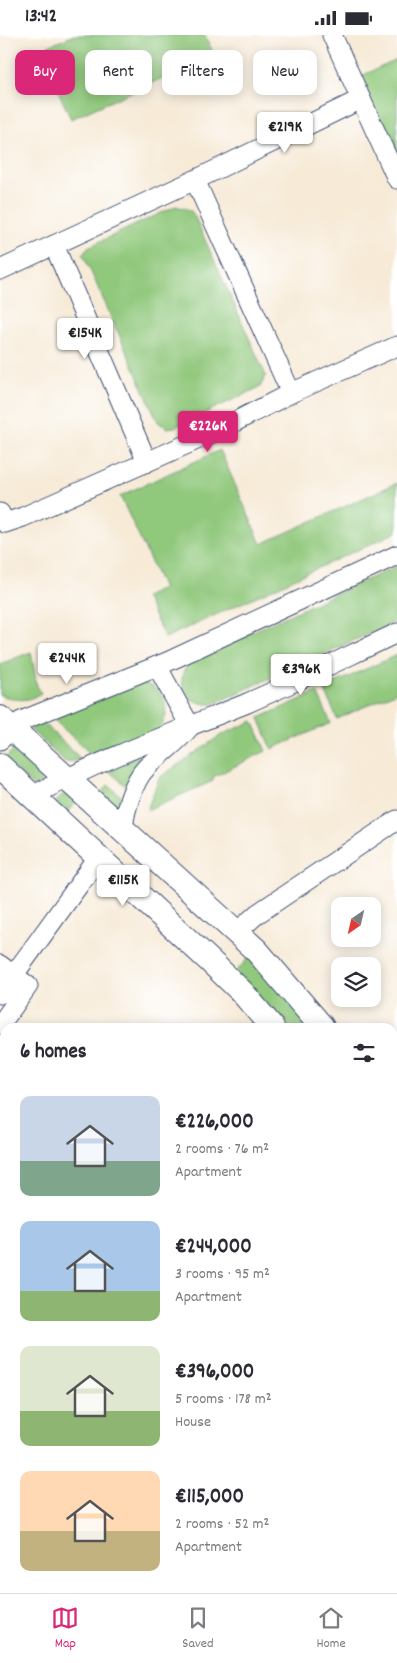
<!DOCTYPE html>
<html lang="en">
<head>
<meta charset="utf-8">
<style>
  :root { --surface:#fff; --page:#f7f7f7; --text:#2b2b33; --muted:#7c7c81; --line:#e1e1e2; --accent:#db2777 }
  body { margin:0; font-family:Dekko,sans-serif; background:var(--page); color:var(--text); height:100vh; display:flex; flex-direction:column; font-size:19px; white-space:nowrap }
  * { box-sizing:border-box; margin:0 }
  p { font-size:16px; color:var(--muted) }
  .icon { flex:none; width:28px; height:28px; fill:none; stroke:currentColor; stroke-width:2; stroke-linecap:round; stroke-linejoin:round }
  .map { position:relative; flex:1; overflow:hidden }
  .details { position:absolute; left:0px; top:988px; width:398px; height:571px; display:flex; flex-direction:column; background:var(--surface); border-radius:15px 15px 0 0; box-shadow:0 2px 12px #0003 }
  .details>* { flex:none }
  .banner { position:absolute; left:15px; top:15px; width:368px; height:45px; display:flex; gap:10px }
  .needle { width:32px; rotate:214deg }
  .controls { position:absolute; left:331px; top:862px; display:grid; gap:10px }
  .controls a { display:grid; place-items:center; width:50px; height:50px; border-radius:10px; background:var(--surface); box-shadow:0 2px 12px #0003; font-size:25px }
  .price { position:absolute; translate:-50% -42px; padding:0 11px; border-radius:5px; background:#fff; color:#222; font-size:16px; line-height:32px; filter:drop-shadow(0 1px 2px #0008) }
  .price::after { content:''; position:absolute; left:50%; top:30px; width:15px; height:11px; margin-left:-8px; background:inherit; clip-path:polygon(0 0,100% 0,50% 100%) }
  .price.on { background:var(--accent); color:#fff }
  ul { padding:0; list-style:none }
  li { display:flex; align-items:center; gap:15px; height:125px; padding:0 20px }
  li span { display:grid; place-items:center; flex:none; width:140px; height:100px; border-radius:10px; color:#555 }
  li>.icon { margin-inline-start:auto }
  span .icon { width:60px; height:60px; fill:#fffc; stroke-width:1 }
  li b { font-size:21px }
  h2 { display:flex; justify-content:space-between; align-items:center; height:60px; padding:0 20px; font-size:21px }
  .chip { padding:0 18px; border-radius:10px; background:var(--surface); box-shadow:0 2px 12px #0003; font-size:18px; line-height:45px }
  .chip.on { background:var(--accent); color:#fff }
  .status { display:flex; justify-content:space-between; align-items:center; height:35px; padding:0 25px; background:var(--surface); direction:ltr }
  .status svg { height:14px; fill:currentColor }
  .tabs { display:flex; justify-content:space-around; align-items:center; height:70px; border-top:1px solid var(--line); background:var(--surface); font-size:14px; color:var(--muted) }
  .tabs a { display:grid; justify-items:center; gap:2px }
  .tabs .on { color:var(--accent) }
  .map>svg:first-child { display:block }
</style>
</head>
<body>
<div class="status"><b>13:42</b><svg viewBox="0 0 49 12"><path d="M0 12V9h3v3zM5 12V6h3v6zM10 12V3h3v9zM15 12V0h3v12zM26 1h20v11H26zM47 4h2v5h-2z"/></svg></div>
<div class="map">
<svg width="397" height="1558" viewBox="0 0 397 1558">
  <rect width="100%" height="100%" fill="#fff"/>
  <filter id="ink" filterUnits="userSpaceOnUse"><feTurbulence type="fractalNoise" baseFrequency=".02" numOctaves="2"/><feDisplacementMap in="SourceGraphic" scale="10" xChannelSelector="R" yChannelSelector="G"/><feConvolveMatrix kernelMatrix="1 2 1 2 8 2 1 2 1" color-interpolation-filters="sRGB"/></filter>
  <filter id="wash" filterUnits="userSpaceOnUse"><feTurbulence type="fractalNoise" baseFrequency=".0096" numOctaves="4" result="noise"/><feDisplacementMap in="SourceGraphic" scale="20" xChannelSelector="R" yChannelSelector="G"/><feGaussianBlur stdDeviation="1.12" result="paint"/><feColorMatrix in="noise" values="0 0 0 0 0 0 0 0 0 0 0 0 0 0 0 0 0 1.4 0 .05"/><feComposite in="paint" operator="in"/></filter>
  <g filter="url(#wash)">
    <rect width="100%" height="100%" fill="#f7ebd8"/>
    <g fill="#90c87b" stroke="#567c6c">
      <polygon points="74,0 205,0 214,20 71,84 39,15"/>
      <polygon points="397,25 397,136 354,44"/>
      <polygon points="176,171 190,175 194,180 266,341 260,352 175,392 167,393 158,387 83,219 88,212"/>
      <polygon points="220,415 261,509 397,448 397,497 165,603 145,562 163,553 120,461"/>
      <path d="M397 531V586L213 669C183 671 171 642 194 623Z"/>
      <path d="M31 617 37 651 41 658C26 668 16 665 0 660V629Z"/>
      <polygon points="397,620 397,657 337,684 324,653"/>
      <path d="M140 647C164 654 174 671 160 694L95 723 53 684 124 652Z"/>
      <polygon points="317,657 331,688 272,714 259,683"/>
      <polygon points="253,686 266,716 213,742 213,746 147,775 159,743 221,700"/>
      <polygon points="43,688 82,725 65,727 30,694"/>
      <polygon points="18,709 48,738 35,753 4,725"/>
      <polygon points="142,720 128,753 108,735"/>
      <polygon points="108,750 123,763 119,776 99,760"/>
      <polygon points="67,755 80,762 63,782 54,769"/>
      <polygon points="252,919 315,992 280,992 233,940"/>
      <polygon points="392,1146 397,1160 397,1193 393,1191"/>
      <polygon points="393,1209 397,1210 397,1238 393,1237"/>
      <polygon points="0,1414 5,1418 5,1470 0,1466"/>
      <polygon points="116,1554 186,1554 191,1558 121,1558"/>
    </g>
    <polygon fill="#74ac6b" stroke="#486e64" points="322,1554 368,1554 374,1558 328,1558"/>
  </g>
  <g filter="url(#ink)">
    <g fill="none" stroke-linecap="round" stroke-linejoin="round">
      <g stroke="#3c4b70" stroke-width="21">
        <g id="minor">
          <polyline points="332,0 397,144"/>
          <polyline points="195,145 291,358"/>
          <polyline points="54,210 147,427"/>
          <polyline points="0,235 195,145 361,64"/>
          <polyline points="0,478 5,488 23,482 219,395 291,358 397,311"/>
          <polyline points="157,631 190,691"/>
          <polyline points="0,705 21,686 167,627 397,520"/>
          <path d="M32 761C100 725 173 698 245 669 296 647 346 622 397 598"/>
          <path d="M123 795C124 778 133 746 146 733 160 719 176 709 189 693"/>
          <polyline points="237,897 257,879 397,785"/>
          <polyline points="0,930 28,951 0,990"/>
          <polyline points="0,959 99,822"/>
          <polyline points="392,1301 397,1332"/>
        </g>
      </g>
      <g stroke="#3c4b70" stroke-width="26">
        <g id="tertiary">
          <polyline points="0,683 257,916 322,992"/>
          <polyline points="0,731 210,926 242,957 272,992"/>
          <polyline points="392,1131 397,1144"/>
        </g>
      </g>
      <g stroke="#3c4b70" stroke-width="29">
        <g id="primary">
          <polyline points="0,1163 5,1163"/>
          <polyline points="0,1196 5,1196"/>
          <polyline points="392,1245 397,1246"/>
          <polyline points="392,1289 397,1290"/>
        </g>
      </g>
      <use href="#minor" stroke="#fff" stroke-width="19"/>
      <use href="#tertiary" stroke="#fff" stroke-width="24"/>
      <use href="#primary" stroke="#fff" stroke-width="28"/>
      <g stroke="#1b2f5e" stroke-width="5.5">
        <g id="rail">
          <polyline points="0,1356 5,1359"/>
          <polyline points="0,1368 5,1372"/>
          <polyline points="0,1394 5,1398"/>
          <polyline points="210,1554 216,1558"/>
          <polyline points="244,1554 250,1558"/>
          <polyline points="261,1554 266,1558"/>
          <polyline points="293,1554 299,1558"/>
        </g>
      </g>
      <use href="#rail" stroke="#fff" stroke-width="4" stroke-dasharray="11" stroke-linecap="butt"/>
    </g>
  </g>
</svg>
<div class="controls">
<a><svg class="needle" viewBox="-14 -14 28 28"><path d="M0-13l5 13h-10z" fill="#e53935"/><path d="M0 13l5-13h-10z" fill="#7c7c81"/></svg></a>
<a><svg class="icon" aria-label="layers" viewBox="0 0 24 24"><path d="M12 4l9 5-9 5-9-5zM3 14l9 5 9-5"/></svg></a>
</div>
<b class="price" style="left:285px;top:119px">€219K</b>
<b class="price" style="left:85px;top:325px">€154K</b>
<b class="price on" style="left:208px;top:418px">€226K</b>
<b class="price" style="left:67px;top:650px">€244K</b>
<b class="price" style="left:301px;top:661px">€396K</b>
<b class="price" style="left:123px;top:872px">€115K</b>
<div class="banner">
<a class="chip on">Buy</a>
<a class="chip">Rent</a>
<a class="chip">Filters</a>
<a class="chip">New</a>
</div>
<section class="details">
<h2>6 homes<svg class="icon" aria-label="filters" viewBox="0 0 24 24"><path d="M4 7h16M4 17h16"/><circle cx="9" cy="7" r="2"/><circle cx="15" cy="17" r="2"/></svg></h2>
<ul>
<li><span style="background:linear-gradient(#c9d6e8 65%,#7fa58c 0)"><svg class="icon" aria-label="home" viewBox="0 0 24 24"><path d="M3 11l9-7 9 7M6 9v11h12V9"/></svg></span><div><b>€226,000</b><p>2 rooms · 76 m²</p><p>Apartment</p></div></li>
<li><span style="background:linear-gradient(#a9c7e8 70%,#8fb573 0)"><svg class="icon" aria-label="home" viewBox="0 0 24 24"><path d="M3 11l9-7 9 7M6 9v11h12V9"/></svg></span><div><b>€244,000</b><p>3 rooms · 95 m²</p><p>Apartment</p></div></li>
<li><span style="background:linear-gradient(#dfe7d0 65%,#8fb573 0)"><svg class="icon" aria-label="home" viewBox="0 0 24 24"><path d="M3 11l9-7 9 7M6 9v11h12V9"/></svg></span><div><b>€396,000</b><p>5 rooms · 178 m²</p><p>House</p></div></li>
<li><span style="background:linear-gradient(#ffd9b3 60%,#c2b280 0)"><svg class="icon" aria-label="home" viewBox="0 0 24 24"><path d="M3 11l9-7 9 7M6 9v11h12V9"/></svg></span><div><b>€115,000</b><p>2 rooms · 52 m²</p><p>Apartment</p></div></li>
</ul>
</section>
</div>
<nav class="tabs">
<a class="on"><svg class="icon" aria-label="map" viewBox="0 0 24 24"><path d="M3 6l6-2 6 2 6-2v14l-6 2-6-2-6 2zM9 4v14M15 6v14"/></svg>Map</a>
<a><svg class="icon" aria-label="saved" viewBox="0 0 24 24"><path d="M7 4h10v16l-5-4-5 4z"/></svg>Saved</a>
<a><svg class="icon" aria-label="home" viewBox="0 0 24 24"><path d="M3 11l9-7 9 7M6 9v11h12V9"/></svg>Home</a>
</nav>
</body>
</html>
